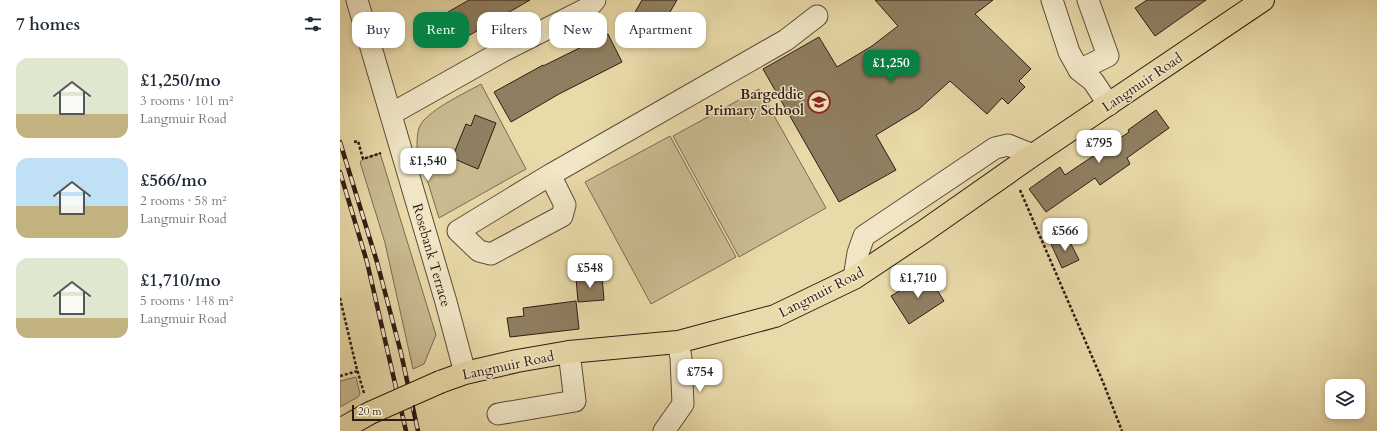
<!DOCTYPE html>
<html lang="en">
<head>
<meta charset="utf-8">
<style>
  :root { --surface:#fff; --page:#f2f2f3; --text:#1f2937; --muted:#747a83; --accent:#0b8043 }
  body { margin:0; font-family:Cardo,serif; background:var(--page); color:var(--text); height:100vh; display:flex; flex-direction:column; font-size:15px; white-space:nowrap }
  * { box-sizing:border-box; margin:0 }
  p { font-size:13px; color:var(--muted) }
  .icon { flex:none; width:22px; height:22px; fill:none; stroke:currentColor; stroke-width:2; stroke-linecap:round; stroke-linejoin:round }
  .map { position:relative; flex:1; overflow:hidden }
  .panel { display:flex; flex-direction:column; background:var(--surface); width:340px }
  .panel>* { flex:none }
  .hud { position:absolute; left:12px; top:12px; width:380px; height:36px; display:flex; gap:8px }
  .buttons { position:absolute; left:985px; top:379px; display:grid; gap:8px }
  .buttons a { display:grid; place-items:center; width:40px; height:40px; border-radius:8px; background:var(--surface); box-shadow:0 2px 6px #0003; font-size:20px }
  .scale { position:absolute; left:12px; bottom:10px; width:63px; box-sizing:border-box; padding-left:4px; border:2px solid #2e1c13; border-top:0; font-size:11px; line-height:14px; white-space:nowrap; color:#2e1c13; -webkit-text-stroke:3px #f1e7c7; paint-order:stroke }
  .price { position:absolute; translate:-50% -34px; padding:0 9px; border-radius:8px; background:#fff; color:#222; font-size:13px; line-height:26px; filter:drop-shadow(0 1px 2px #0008) }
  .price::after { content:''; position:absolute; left:50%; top:24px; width:12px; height:9px; margin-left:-6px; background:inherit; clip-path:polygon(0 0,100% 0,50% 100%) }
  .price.current { background:var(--accent); color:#fff }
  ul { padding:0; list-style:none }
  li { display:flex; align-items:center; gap:12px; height:100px; padding:0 16px }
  li span { display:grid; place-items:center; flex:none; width:112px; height:80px; border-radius:12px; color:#555 }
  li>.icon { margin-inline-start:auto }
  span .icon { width:48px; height:48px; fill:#fffc; stroke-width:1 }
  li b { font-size:17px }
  h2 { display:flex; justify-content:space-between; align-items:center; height:48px; padding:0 16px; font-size:17px }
  .chip { padding:0 14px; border-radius:12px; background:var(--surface); box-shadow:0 2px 6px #0003; font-size:14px; line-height:36px }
  .chip.current { background:var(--accent); color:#fff }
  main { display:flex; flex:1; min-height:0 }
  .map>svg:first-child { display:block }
</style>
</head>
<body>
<main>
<section class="panel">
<h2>7 homes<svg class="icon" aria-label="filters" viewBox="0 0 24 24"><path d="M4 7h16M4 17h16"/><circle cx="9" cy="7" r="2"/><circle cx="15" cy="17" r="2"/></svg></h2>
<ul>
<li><span style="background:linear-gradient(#dfe7d0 70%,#c2b280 0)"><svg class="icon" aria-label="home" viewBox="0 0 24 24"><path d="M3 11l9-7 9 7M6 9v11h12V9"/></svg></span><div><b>£1,250/mo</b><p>3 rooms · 101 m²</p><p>Langmuir Road</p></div></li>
<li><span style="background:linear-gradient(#bfe0f5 60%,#c2b280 0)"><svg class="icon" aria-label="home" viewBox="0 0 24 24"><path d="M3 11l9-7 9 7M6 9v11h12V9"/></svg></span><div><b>£566/mo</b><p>2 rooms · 58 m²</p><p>Langmuir Road</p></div></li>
<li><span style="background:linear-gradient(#dfe7d0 75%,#c2b280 0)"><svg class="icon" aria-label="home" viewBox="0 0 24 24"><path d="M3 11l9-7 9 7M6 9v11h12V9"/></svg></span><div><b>£1,710/mo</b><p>5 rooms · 148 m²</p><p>Langmuir Road</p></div></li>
</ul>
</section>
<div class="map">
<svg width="1037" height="431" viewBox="0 0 1037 431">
  <rect width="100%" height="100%" fill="#e9daa9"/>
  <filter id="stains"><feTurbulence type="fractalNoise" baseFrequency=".005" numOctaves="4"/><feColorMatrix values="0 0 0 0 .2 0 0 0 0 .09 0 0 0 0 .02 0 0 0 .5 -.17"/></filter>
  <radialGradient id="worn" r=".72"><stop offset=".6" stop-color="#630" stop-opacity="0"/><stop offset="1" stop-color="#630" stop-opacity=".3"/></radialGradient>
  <g fill="#c9ba90" stroke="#7c6b52">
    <path d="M141 84 186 169 99 218 77 147C77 141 77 134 79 128 84 112 125 93 141 84Z"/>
    <polygon points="419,89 486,208 399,257 333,136"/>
    <polygon points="330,136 396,257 311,304 245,182"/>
    <polygon points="40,153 96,335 84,364 73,369 45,243 20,162 23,159"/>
    <polygon points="16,377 20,394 18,397 0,407 0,381"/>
  </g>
  <g fill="#8f7f61" stroke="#2e1c13">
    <polygon points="129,0 190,0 116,43 101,16"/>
    <polygon points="302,0 337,0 316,36 290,21"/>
    <polygon points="535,0 653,0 635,14 691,69 679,81 685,87 668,104 662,98 647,114 610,81 579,109 536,135 556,170 499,202 423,69 479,37 497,67 532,46 558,26"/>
    <polygon points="807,0 866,0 815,36 795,8"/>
    <polygon points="268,34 282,62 219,94 171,122 154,92 203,65 203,66"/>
    <polygon points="816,110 829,128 787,158 790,164 760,185 755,178 706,212 689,189 720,167 725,175 789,132 788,130"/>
    <polygon points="135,115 156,123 138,169 112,158 126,124 131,126"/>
    <polygon points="727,236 739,260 722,268 711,244"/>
    <polygon points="587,274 604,301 569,324 551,296"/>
    <polygon points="262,276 264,300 238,302 236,278"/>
    <polygon points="236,301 239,329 170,337 167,318 184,316 183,308"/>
  </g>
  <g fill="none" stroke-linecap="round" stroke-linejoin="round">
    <g stroke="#5d4c38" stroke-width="23">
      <g id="minor">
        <polyline points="17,0 106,302 125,373"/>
        <polyline points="712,0 729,52 739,70 753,81 769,105"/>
        <polyline points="739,70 768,56 748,0"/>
        <polyline points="51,114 163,51 248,8 255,0"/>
        <polyline points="210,175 225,205 222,216 151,254 139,251 118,231 210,175 446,40 477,16"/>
        <polyline points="514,278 518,253 524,236 655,148 668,145 693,155"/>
        <polyline points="158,414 235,401 229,352"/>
        <polyline points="324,431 343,404 341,358 338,342"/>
      </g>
    </g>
    <g stroke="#2e1c13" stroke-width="24">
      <g id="major">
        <polyline points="100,382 125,373 177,361 229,352 338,342 435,316 514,278 583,232 693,155 923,0"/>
        <polyline points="0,430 30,413"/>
      </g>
    </g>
    <g stroke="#2e1c13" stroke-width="2.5" stroke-dasharray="3 2" stroke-linecap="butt">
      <polyline points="14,142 18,141 23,159 41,153"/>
      <polyline points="680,190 763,382 782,431"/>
      <polyline points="0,298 16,366 24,393"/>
      <polyline points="0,376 18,371"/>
    </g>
    <use href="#minor" stroke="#f1e7c7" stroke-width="21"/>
    <use href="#major" stroke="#e9daa9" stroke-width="22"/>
    <g stroke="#2e1c13" stroke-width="4.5">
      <g id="rail">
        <polyline points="0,142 37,262 61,353 78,431"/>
        <polyline points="0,172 27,262 66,431"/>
      </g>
    </g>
    <use href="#rail" stroke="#f1e7c7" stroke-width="3" stroke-dasharray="9" stroke-linecap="butt"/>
    <g stroke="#2e1c13" stroke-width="24" stroke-linecap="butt">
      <polyline id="major-bridge" points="30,413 100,382"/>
    </g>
    <use href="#major-bridge" stroke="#e9daa9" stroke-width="22"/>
  </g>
  <defs>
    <g id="school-ring" transform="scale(1.15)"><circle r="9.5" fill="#f1e7c7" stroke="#8f2418" stroke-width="1.5"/><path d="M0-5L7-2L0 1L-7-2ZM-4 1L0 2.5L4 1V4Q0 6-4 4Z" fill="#8f2418"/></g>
  </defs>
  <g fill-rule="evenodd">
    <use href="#school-ring" x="479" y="102"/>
  </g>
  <g text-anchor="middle" stroke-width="3" stroke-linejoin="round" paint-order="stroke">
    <g font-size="14" fill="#2e1c13" stroke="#f1e7c7">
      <text transform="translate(802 82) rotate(-34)" y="5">Langmuir Road</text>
      <text transform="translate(92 255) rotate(74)" y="5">Rosebank Terrace</text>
      <text transform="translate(481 292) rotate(-27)" y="5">Langmuir Road</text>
      <text transform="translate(168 365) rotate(-12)" y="5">Langmuir Road</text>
    </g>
    <g font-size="14" font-weight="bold" fill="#2e1c13" stroke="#f1e7c7" text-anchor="end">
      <text x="464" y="99">Bargeddie<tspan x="464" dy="16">Primary School</tspan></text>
    </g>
  </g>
  <rect width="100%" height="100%" filter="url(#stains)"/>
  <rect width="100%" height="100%" fill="url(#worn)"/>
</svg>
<div class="buttons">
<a><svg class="icon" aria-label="layers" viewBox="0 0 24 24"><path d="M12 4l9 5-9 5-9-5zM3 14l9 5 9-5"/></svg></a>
</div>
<div class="scale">20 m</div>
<b class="price current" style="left:551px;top:84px">£1,250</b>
<b class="price" style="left:759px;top:164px">£795</b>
<b class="price" style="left:88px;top:182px">£1,540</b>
<b class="price" style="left:725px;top:252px">£566</b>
<b class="price" style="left:250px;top:289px">£548</b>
<b class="price" style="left:578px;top:299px">£1,710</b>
<b class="price" style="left:360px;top:393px">£754</b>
<div class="hud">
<a class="chip">Buy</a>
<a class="chip current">Rent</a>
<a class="chip">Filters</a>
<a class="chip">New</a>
<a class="chip">Apartment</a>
</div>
</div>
</main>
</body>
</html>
